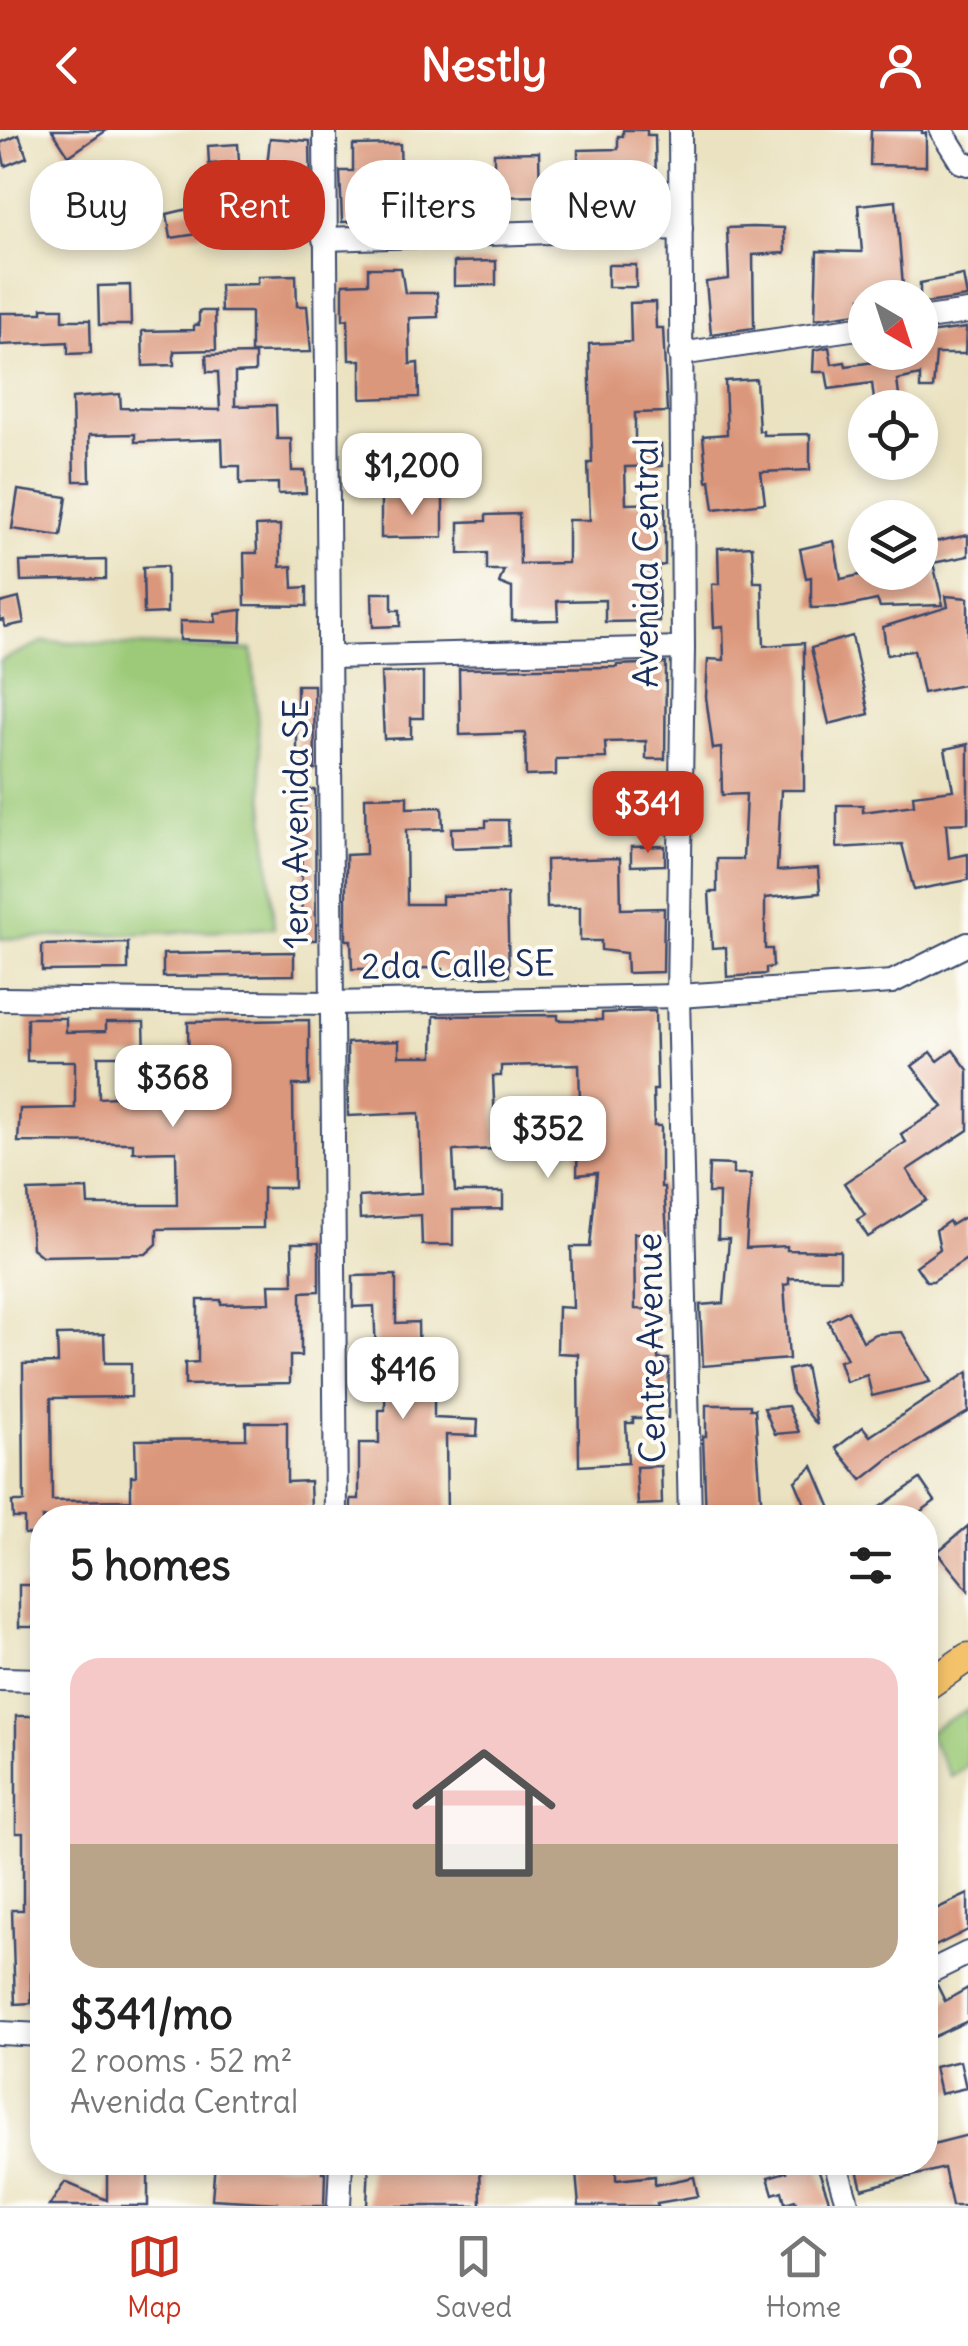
<!DOCTYPE html>
<html lang="en">
<head>
<meta charset="utf-8">
<style>
  :root { --surface:#fff; --page:#f6f6f6; --text:#222; --muted:#767676; --line:#e0e0e0; --accent:#c8321e }
  body { margin:0; font-family:Delius,sans-serif; background:var(--page); color:var(--text); height:100vh; display:flex; flex-direction:column; font-size:38px; white-space:nowrap }
  * { box-sizing:border-box; margin:0 }
  p { font-size:32px; color:var(--muted) }
  .icon { flex:none; width:55px; height:55px; fill:none; stroke:currentColor; stroke-width:2; stroke-linecap:round; stroke-linejoin:round }
  .map { position:relative; flex:1; overflow:hidden }
  .side { position:absolute; left:30px; top:1375px; width:908px; height:670px; display:flex; flex-direction:column; background:var(--surface); border-radius:40px; box-shadow:0 5px 15px #0003 }
  .side>* { flex:none }
  .hud { position:absolute; left:30px; top:30px; width:910px; height:90px; display:flex; gap:20px }
  .needle { width:65px; rotate:141deg }
  .controls { position:absolute; left:848px; top:150px; display:grid; gap:20px }
  .controls a { display:grid; place-items:center; width:90px; height:90px; border-radius:50%; background:var(--surface); box-shadow:0 5px 15px #0003; font-size:50px }
  .price { position:absolute; translate:-50% -85px; padding:0 22px; border-radius:20px; background:#fff; color:#222; font-size:32px; line-height:65px; filter:drop-shadow(0 2px 5px #0008) }
  .price::after { content:''; position:absolute; left:50%; top:60px; width:30px; height:22px; margin-left:-15px; background:inherit; clip-path:polygon(0 0,100% 0,50% 100%) }
  .price.active { background:var(--accent); color:#fff }
  ul { padding:0; list-style:none }
  li { display:grid; align-content:center; gap:20px; height:530px; padding:0 40px }
  li span { display:grid; place-items:center; height:310px; border-radius:30px; color:#555 }
  li>.icon { margin-inline-start:auto }
  span .icon { width:180px; height:180px; fill:#fffc; stroke-width:1 }
  li b { font-size:42px }
  h2 { display:flex; justify-content:space-between; align-items:center; height:120px; padding:0 40px; font-size:42px }
  .chip { padding:0 35px; border-radius:40px; background:var(--surface); box-shadow:0 5px 15px #0003; font-size:35px; line-height:90px }
  .chip.active { background:var(--accent); color:#fff }
  header { display:flex; justify-content:space-between; align-items:center; height:130px; padding:0 40px; background:var(--accent); color:#fff; font-size:45px; font-weight:700 }
  .tab-bar { display:flex; justify-content:space-around; align-items:center; height:140px; border-top:2px solid var(--line); background:var(--surface); font-size:28px; color:var(--muted) }
  .tab-bar a { display:grid; justify-items:center; gap:5px }
  .tab-bar .active { color:var(--accent) }
  .map>svg:first-child { display:block }
</style>
</head>
<body>
<header><svg class="icon" aria-label="back" viewBox="0 0 24 24"><path d="M15 5l-7 7 7 7"/></svg>Nestly<svg class="icon" aria-label="person" viewBox="0 0 24 24"><circle cx="12" cy="8" r="4"/><path d="M4 21q1-7 8-7t8 7"/></svg></header>
<div class="map">
<svg width="968" height="2076" viewBox="0 0 968 2076">
  <rect width="100%" height="100%" fill="#fdfcf7"/>
  <filter id="ink" filterUnits="userSpaceOnUse"><feTurbulence type="fractalNoise" baseFrequency=".01" numOctaves="2"/><feDisplacementMap in="SourceGraphic" scale="20" xChannelSelector="R" yChannelSelector="G"/><feConvolveMatrix kernelMatrix="1 2 1 2 8 2 1 2 1" color-interpolation-filters="sRGB"/></filter>
  <filter id="wash" filterUnits="userSpaceOnUse"><feTurbulence type="fractalNoise" baseFrequency=".0048" numOctaves="4" result="noise"/><feDisplacementMap in="SourceGraphic" scale="40" xChannelSelector="R" yChannelSelector="G"/><feGaussianBlur stdDeviation="2.25" result="paint"/><feColorMatrix in="noise" values="0 0 0 0 0 0 0 0 0 0 0 0 0 0 0 0 0 1.4 0 .05"/><feComposite in="paint" operator="in"/></filter>
  <g filter="url(#wash)">
    <rect width="100%" height="100%" fill="#eae2c0"/>
    <g fill="#9cca78" stroke="#5c7c6b" stroke-width="2.5">
      <polygon points="44,511 252,520 274,798 0,809 0,531"/>
      <polygon points="968,1579 968,1636 951,1646 927,1602"/>
    </g>
    <g id="blocks">
      <g fill="#db977c">
        <polygon points="52,0 107,0 69,26"/>
        <polygon points="623,0 647,0 647,5 655,5 656,55 578,58 578,20 618,19 618,6 623,6"/>
        <polygon points="871,0 922,0 922,3 926,3 926,36 870,35"/>
        <polygon points="19,5 27,27 5,36 0,13"/>
        <polygon points="270,8 310,11 311,65 272,63 274,37 267,36"/>
        <polygon points="238,14 239,32 209,34 208,16"/>
        <polygon points="400,14 401,43 429,42 429,48 459,47 460,82 401,83 402,90 342,92 340,41 353,41 353,15"/>
        <polygon points="539,22 540,66 495,67 495,59 472,60 472,35 494,34 494,23"/>
        <polygon points="235,68 236,75 242,75 244,97 171,108 167,84"/>
        <polygon points="896,71 904,168 861,168 864,182 815,189 817,121 862,122 858,75"/>
        <polygon points="752,97 784,98 785,123 753,125 754,198 711,204 706,152 729,149 727,98"/>
        <polygon points="496,131 496,155 454,156 454,132"/>
        <rect x="608" y="135" width="28" height="22"/>
        <polygon points="368,138 401,138 405,163 437,163 438,187 409,188 410,234 418,233 419,267 361,269 361,230 349,230 348,189 343,190 343,154 368,153"/>
        <polygon points="296,145 297,176 307,176 311,222 251,223 251,182 221,182 220,155 258,154 258,146"/>
        <polygon points="963,145 967,167 920,174 920,153"/>
        <polygon points="130,155 131,195 99,195 98,156"/>
        <polygon points="655,172 656,198 663,198 667,282 635,283 635,315 661,315 662,336 625,337 626,374 665,373 665,435 658,436 659,491 605,492 605,470 557,471 558,490 512,491 512,458 499,453 504,440 487,440 487,423 459,424 459,392 486,391 486,385 519,384 520,434 568,433 568,390 590,390 588,333 592,333 589,214 631,212 630,173"/>
        <polygon points="42,178 63,178 63,190 90,190 91,223 68,224 68,212 0,215 0,183 42,183"/>
        <polygon points="199,181 215,181 216,220 174,221 174,235 143,236 142,201 194,200 194,195 199,195"/>
        <polygon points="966,198 965,224 936,224 933,259 920,259 920,245 897,250 900,274 875,278 872,253 829,259 826,242 813,242 814,220 829,217 832,234 845,232 846,236 888,230 887,222 920,222 920,204"/>
        <polygon points="255,224 255,242 235,243 235,276 276,275 277,309 291,309 292,341 305,341 306,363 278,364 278,353 240,354 240,336 223,336 222,309 135,312 135,304 89,305 90,351 74,351 72,268 120,264 121,278 220,280 218,242 207,242 206,225"/>
        <polygon points="756,249 759,301 763,301 763,305 810,304 810,340 761,342 765,373 714,379 710,350 707,351 703,306 727,304 725,251"/>
        <polygon points="18,360 67,367 61,406 12,399"/>
        <polygon points="443,367 443,407 381,408 381,369"/>
        <polygon points="280,395 280,437 292,436 293,458 307,457 307,476 245,475 244,423 257,423 256,396"/>
        <polygon points="968,405 968,426 933,433 943,475 880,477 877,470 844,477 811,478 811,447 806,448 800,419 834,411 841,449 874,442 920,442 920,407 927,407 929,413"/>
        <polygon points="752,416 754,452 762,452 764,516 804,513 804,660 781,660 777,741 818,738 820,763 765,768 765,819 772,819 773,837 766,838 766,844 727,847 726,817 712,818 709,762 717,762 717,729 743,729 746,664 722,665 721,618 713,619 706,567 708,529 724,530 723,496 714,497 712,454 719,454 718,418"/>
        <polygon points="106,430 106,449 21,451 20,432"/>
        <polygon points="167,436 167,483 144,484 143,437"/>
        <polygon points="372,463 392,463 392,480 400,480 400,496 373,497"/>
        <polygon points="946,466 968,468 968,554 923,563 914,520 887,525 883,497 948,477"/>
        <polygon points="19,468 24,493 5,497 4,490 0,491 0,473"/>
        <polygon points="242,480 241,512 180,510 180,491 216,492 215,483"/>
        <polygon points="852,506 869,584 829,594 811,518"/>
        <polygon points="666,533 665,629 646,629 646,611 605,612 606,628 556,629 556,645 526,646 525,603 460,605 459,539 617,537 617,535"/>
        <polygon points="423,542 423,588 411,588 411,608 384,609 381,543"/>
        <polygon points="297,555 314,555 315,640 297,641"/>
        <polygon points="968,614 968,693 946,694 949,728 968,724 968,750 914,760 902,714 837,718 837,675 863,675 863,682 914,675 913,665 953,660 945,619"/>
        <polygon points="301,660 315,660 316,810 302,810"/>
        <polygon points="407,666 407,678 442,677 443,699 406,700 407,774 442,774 442,766 507,764 509,846 443,848 443,839 426,838 352,839 351,810 346,810 346,725 366,724 365,667"/>
        <polygon points="486,690 508,690 509,716 452,718 451,698 486,697"/>
        <polygon points="665,716 665,735 631,736 631,717"/>
        <polygon points="620,728 621,779 664,778 663,842 627,843 626,823 601,820 601,811 580,811 580,777 547,778 546,730"/>
        <polygon points="128,813 128,840 42,841 42,815"/>
        <polygon points="294,822 294,845 163,847 163,824"/>
        <polygon points="655,881 657,960 653,960 654,996 661,996 661,1057 664,1057 667,1104 634,1103 635,1179 660,1180 658,1229 669,1229 668,1288 633,1288 633,1293 626,1293 628,1333 579,1336 578,1224 557,1223 558,1177 573,1178 571,1117 590,1117 597,1043 577,1045 578,996 559,996 560,971 580,972 579,934 501,936 501,946 493,946 496,1019 453,1021 455,1062 503,1062 503,1079 453,1080 453,1115 422,1115 421,1085 360,1089 359,1067 422,1063 419,983 348,986 347,913 399,911 399,926 433,926 434,886 558,885 558,890 602,890 602,883"/>
        <polygon points="27,888 66,888 66,902 106,901 106,892 144,892 145,926 98,926 99,968 189,963 188,892 309,890 309,955 293,955 294,1058 263,1058 263,1098 157,1099 157,1114 146,1124 42,1126 32,1118 28,1061 87,1059 88,1075 177,1075 176,1021 133,1022 133,1013 18,1012 20,979 75,978 75,931 27,931"/>
        <polygon points="953,920 968,940 968,1000 907,1040 927,1070 868,1107 857,1090 865,1085 844,1053 906,1012 901,1004 943,977 912,936 931,922 938,931"/>
        <polygon points="709,1034 733,1035 733,1044 751,1044 746,1118 787,1116 787,1120 840,1121 840,1149 789,1148 789,1154 784,1155 789,1229 703,1236 700,1175 724,1173 729,1109 718,1109 719,1063 708,1063"/>
        <polygon points="968,1085 968,1128 933,1151 926,1151 916,1136 940,1119 936,1100 949,1091 951,1095"/>
        <polygon points="292,1113 319,1113 319,1161 301,1162 301,1226 290,1226 290,1253 185,1255 185,1233 198,1232 198,1170 221,1170 221,1174 270,1173 269,1154 293,1154"/>
        <polygon points="396,1145 396,1193 418,1192 419,1244 434,1245 434,1288 478,1290 477,1306 446,1305 447,1388 351,1388 351,1369 359,1369 359,1313 379,1313 379,1280 385,1280 386,1223 376,1223 374,1176 353,1177 353,1146"/>
        <polygon points="848,1181 863,1211 875,1204 902,1202 930,1252 872,1266 867,1245 846,1252 839,1231 847,1229 828,1191"/>
        <polygon points="104,1204 105,1233 131,1233 131,1267 51,1268 52,1371 131,1370 131,1346 136,1346 135,1310 246,1309 246,1292 287,1292 287,1352 310,1351 311,1378 305,1378 305,1388 240,1388 240,1384 42,1388 42,1404 24,1404 24,1388 13,1388 12,1372 24,1372 23,1234 58,1233 57,1205"/>
        <polygon points="805,1236 817,1295 792,1263 788,1240"/>
        <polygon points="968,1242 968,1282 890,1328 862,1350 836,1318 863,1297 870,1306"/>
        <polygon points="706,1275 750,1275 750,1279 755,1279 762,1384 706,1388 703,1306 706,1306"/>
        <polygon points="788,1276 799,1302 775,1304 764,1278"/>
        <polygon points="661,1336 662,1374 638,1375 636,1337"/>
        <polygon points="813,1336 835,1388 811,1388 795,1351"/>
        <polygon points="920,1349 935,1371 912,1388 864,1388"/>
        <polygon points="968,1396 968,1460 937,1422"/>
        <rect x="19" y="1455" width="23" height="42"/>
        <polygon points="16,1586 42,1586 42,1837 31,1838 31,1873 15,1874 12,1780 23,1780 23,1703 16,1703"/>
        <polygon points="968,1764 968,1800 925,1821 925,1784"/>
        <polygon points="937,1855 945,1871 968,1858 968,1891 933,1907 925,1888 925,1859"/>
        <polygon points="960,1931 966,1958 940,1964 934,1937"/>
        <polygon points="968,2005 968,2076 952,2076 944,2038 862,2059 855,2032 925,2032 925,2016"/>
        <polygon points="107,2032 148,2032 148,2076 49,2076 65,2052 107,2070"/>
        <polygon points="215,2032 301,2035 301,2032 322,2032 322,2042 325,2042 324,2076 278,2076 278,2073 212,2069"/>
        <polygon points="369,2032 480,2032 481,2076 367,2076"/>
        <polygon points="575,2032 616,2032 616,2050 655,2046 655,2055 694,2047 698,2066 657,2073 658,2076 579,2076"/>
        <polygon points="783,2032 816,2032 831,2076 797,2076 795,2070 785,2073 782,2061 773,2064 768,2047 786,2042"/>
      </g>
    </g>
  </g>
  <g filter="url(#ink)">
    <use href="#blocks" fill-opacity="0" stroke="#3a4a6d" stroke-width="2.5"/>
    <g fill="none" stroke-linecap="round" stroke-linejoin="round">
      <g stroke="#3a4a6d" stroke-width="26">
        <g id="minor">
          <polyline points="325,0 336,1388"/>
          <polyline points="680,0 683,518 678,866 690,1388"/>
          <polyline points="941,0 961,32 968,34"/>
          <polyline points="324,109 681,98"/>
          <polyline points="920,189 968,182"/>
          <polyline points="680,224 865,197"/>
          <polyline points="331,527 683,518"/>
          <polyline points="0,869 331,873 678,866 892,852 968,814"/>
          <polyline points="0,1549 42,1550"/>
          <polyline points="925,1844 968,1823"/>
          <polyline points="0,1903 42,1905"/>
          <polyline points="835,2032 848,2076"/>
          <polyline points="339,2076 341,2032"/>
        </g>
      </g>
      <g stroke="#3a4a6d" stroke-width="31">
        <polyline id="major" points="925,1557 968,1527"/>
      </g>
      <use href="#minor" stroke="#fff" stroke-width="22"/>
      <use href="#major" stroke="#f4c26a" stroke-width="28"/>
    </g>
  </g>
  <g text-anchor="middle" stroke-width="8" stroke-linejoin="round" paint-order="stroke">
    <g font-size="35" fill="#1b2f5e" stroke="#fdfcf7">
      <text transform="translate(646 433) rotate(-90)" y="12">Avenida Central</text>
      <text transform="translate(296 694) rotate(-90)" y="12">1era Avenida SE</text>
      <text transform="translate(458 835) rotate(-1)" y="12">2da Calle SE</text>
      <text transform="translate(651 1218) rotate(-91)" y="12">Centre Avenue</text>
    </g>
  </g>
</svg>
<div class="controls">
<a><svg class="needle" viewBox="-14 -14 28 28"><path d="M0-13l5 13h-10z" fill="#e53935"/><path d="M0 13l5-13h-10z" fill="#767676"/></svg></a>
<a><svg class="icon" aria-label="locate" viewBox="0 0 24 24"><circle cx="12" cy="12" r="6"/><path d="M12 2v4M12 18v4M2 12h4M18 12h4"/></svg></a>
<a><svg class="icon" aria-label="layers" viewBox="0 0 24 24"><path d="M12 4l9 5-9 5-9-5zM3 14l9 5 9-5"/></svg></a>
</div>
<b class="price" style="left:412px;top:388px">$1,200</b>
<b class="price active" style="left:648px;top:726px">$341</b>
<b class="price" style="left:173px;top:1000px">$368</b>
<b class="price" style="left:548px;top:1051px">$352</b>
<b class="price" style="left:403px;top:1292px">$416</b>
<div class="hud">
<a class="chip">Buy</a>
<a class="chip active">Rent</a>
<a class="chip">Filters</a>
<a class="chip">New</a>
</div>
<section class="side">
<h2>5 homes<svg class="icon" aria-label="filters" viewBox="0 0 24 24"><path d="M4 7h16M4 17h16"/><circle cx="9" cy="7" r="2"/><circle cx="15" cy="17" r="2"/></svg></h2>
<ul>
<li><span style="background:linear-gradient(#f6c9c9 60%,#b9a48a 0)"><svg class="icon" aria-label="home" viewBox="0 0 24 24"><path d="M3 11l9-7 9 7M6 9v11h12V9"/></svg></span><div><b>$341/mo</b><p>2 rooms · 52 m²</p><p>Avenida Central</p></div></li>
</ul>
</section>
</div>
<nav class="tab-bar">
<a class="active"><svg class="icon" aria-label="map" viewBox="0 0 24 24"><path d="M3 6l6-2 6 2 6-2v14l-6 2-6-2-6 2zM9 4v14M15 6v14"/></svg>Map</a>
<a><svg class="icon" aria-label="saved" viewBox="0 0 24 24"><path d="M7 4h10v16l-5-4-5 4z"/></svg>Saved</a>
<a><svg class="icon" aria-label="home" viewBox="0 0 24 24"><path d="M3 11l9-7 9 7M6 9v11h12V9"/></svg>Home</a>
</nav>
</body>
</html>
